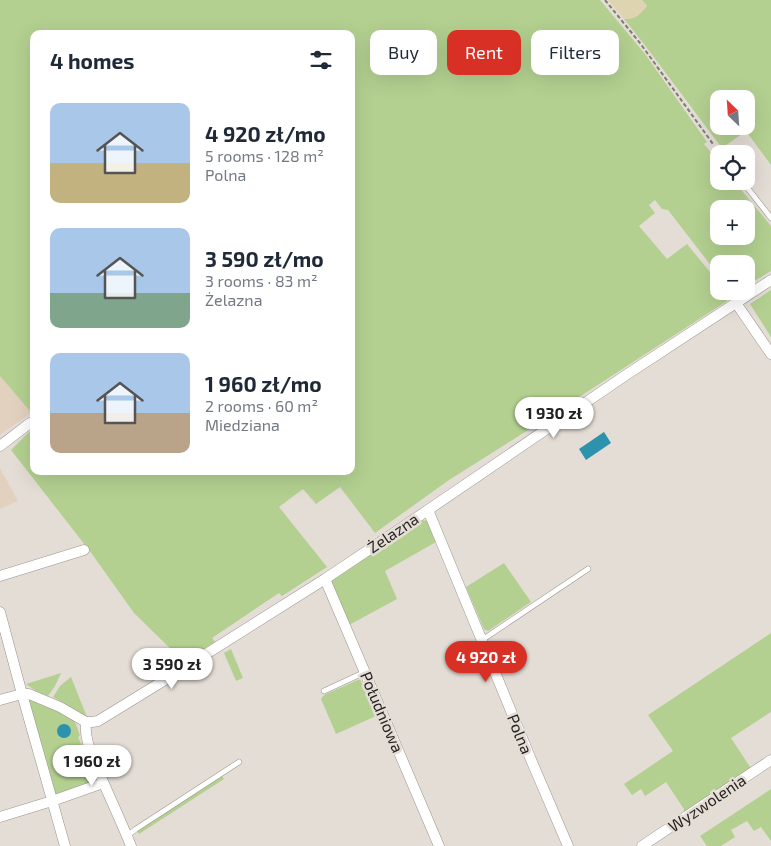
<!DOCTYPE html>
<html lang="en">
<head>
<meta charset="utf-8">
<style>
  :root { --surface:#fff; --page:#f6f6f7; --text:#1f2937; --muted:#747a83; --accent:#d93025 }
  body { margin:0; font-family:"Exo 2",sans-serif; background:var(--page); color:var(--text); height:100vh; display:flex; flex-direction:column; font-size:19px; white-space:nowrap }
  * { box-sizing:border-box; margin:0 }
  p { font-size:16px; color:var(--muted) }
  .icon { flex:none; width:28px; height:28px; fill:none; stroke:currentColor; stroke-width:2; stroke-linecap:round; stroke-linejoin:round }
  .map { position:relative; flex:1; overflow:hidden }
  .sheet { position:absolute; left:30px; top:30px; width:325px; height:445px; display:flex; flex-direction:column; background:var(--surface); border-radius:10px; box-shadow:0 5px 20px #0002 }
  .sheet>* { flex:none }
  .banner { position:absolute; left:370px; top:30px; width:325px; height:45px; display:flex; gap:10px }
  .needle { width:32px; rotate:335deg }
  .controls { position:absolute; left:710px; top:90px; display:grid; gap:10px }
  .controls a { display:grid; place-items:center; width:45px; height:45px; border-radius:10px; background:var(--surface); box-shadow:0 5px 20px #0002; font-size:25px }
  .price { position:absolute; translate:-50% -42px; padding:0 11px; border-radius:18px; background:#fff; color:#222; font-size:16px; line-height:32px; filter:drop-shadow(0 1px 2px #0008) }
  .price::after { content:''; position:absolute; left:50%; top:30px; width:15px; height:11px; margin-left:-8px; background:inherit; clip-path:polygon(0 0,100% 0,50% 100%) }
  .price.on { background:var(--accent); color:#fff }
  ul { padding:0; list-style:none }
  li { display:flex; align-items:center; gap:15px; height:125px; padding:0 20px }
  li span { display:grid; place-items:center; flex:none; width:140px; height:100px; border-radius:10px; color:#555 }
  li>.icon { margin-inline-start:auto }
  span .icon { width:60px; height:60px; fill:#fffc; stroke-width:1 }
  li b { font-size:21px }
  h2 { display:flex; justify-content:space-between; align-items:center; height:60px; padding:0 20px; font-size:21px }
  .tag { padding:0 18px; border-radius:10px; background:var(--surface); box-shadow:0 5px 20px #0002; font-size:18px; line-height:45px }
  .tag.on { background:var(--accent); color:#fff }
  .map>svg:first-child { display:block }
</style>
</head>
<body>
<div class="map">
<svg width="771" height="846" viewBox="0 0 771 846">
  <rect width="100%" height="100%" fill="#e4ddd6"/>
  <g fill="#e3d1c0">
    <polygon points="0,376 31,413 0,435"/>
    <polygon points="0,468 18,501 0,509"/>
  </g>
  <g fill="#b3d090" fill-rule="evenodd">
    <path d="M0 0H600L645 54 707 142 704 144 719 162V181H734L771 226V271L746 286V264H719V276L668 210 662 209 655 200 649 205 655 213 639 226 667 259 687 244 719 283V291H725L729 297 727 301 533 427 449 480 375 533 340 487 316 504 303 489 279 507 327 567 282 596 279 593 212 638 215 642 183 661 134 613 92 554 11 450 34 427V471H351V34H34V416L0 376ZM719 209H746V236H719Z"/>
    <path d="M642 0H771V165L746 131 722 148C689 105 658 61 624 19 636 19 639 15 647 6ZM719 99H746V126H719Z"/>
    <polygon points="771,290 771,337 750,304"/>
    <polygon points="423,520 427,521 436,542 385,571 397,599 349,625 332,583 332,580"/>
    <polygon points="504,563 531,602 488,631 484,629 466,587"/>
    <polygon points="771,633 771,712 731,738 752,770 683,815 684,809 666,782 645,796 641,789 632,795 624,784 673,751 648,715"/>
    <polygon points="231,649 243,678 236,681 224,653"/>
    <polygon points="61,673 55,686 48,696 36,691 26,684"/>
    <polygon points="71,677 87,717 53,697 60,686"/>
    <polygon points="360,679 376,716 336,734 321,699 324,695"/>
    <path d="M28 698C38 703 69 713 74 721 77 725 78 731 80 736L78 737 97 780 56 795Z"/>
    <polygon points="222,776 224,779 139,834 137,831"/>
    <polygon points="771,789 771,841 761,827 754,831 747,821 731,830 735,837 721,846 707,846 700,836"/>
  </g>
  <path fill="#ded5b0" d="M608 0H642L647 6C639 15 636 19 624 19Z"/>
  <g fill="#2d92ab">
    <polygon points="604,432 611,443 586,460 579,449"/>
    <circle cx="64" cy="731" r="7"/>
  </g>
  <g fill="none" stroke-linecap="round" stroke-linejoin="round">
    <g stroke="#9a938d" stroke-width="6">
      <g id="service">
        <polyline points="717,149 720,154"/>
        <polyline points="742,181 771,218"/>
        <polyline points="482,640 588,569"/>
        <polyline points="324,691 365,672"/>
        <polyline points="127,836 136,829 239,762"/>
      </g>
    </g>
    <g stroke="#9a938d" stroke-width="11">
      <g id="minor">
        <polyline points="736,303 771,354"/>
        <polyline points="0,446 30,423"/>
        <polyline points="428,510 532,762 568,846"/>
        <polyline points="0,576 84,550"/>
        <polyline points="325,579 439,846"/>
        <polyline points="0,612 22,694 65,846"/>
        <polyline points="0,700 22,694 29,694 60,707 86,722 92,722 98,721 168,678 325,579 428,510 626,375 771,280"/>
        <path d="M86 722C84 739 92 754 98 770 109 796 121 821 131 846"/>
        <polyline points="0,817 52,801 103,783"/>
        <polyline points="642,846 771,760"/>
      </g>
    </g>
    <polyline stroke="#807b77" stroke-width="2" stroke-dasharray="4 2.5" stroke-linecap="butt" points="605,0 640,43 713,144"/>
    <use href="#service" stroke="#fff" stroke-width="5"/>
    <use href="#minor" stroke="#fff" stroke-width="10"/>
  </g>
  <g text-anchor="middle" stroke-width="5" stroke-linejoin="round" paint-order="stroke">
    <g font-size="16" fill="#221f1d" stroke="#e4ddd6">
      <text transform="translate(393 533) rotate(-34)" y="6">Żelazna</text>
      <text transform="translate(382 712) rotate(67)" y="6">Południowa</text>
      <text transform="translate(520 734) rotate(68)" y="6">Polna</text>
      <text transform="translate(707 803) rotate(-34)" y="6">Wyzwolenia</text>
    </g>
  </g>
</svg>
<div class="controls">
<a><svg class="needle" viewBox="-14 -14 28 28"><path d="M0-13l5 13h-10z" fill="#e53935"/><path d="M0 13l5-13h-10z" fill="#747a83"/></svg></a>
<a><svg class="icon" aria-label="locate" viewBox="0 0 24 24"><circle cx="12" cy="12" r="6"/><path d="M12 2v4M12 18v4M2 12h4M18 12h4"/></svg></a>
<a>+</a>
<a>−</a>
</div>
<b class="price" style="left:554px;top:439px">1 930 zł</b>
<b class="price on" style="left:486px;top:683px">4 920 zł</b>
<b class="price" style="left:172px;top:690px">3 590 zł</b>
<b class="price" style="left:92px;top:787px">1 960 zł</b>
<div class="banner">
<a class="tag">Buy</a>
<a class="tag on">Rent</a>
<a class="tag">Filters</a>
</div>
<section class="sheet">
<h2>4 homes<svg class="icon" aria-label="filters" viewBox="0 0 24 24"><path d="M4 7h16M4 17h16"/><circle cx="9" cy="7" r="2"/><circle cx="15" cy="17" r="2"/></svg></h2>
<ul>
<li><span style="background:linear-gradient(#a9c7e8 60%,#c2b280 0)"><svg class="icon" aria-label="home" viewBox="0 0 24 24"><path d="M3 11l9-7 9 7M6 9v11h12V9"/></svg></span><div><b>4 920 zł/mo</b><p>5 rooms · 128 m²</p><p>Polna</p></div></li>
<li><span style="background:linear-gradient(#a9c7e8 65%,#7fa58c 0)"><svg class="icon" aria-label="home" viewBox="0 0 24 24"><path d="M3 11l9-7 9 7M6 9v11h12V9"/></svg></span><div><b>3 590 zł/mo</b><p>3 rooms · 83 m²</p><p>Żelazna</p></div></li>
<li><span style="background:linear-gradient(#a9c7e8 60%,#b9a48a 0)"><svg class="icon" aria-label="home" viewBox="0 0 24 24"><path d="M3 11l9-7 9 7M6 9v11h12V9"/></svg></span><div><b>1 960 zł/mo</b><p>2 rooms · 60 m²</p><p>Miedziana</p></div></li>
</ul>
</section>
</div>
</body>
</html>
